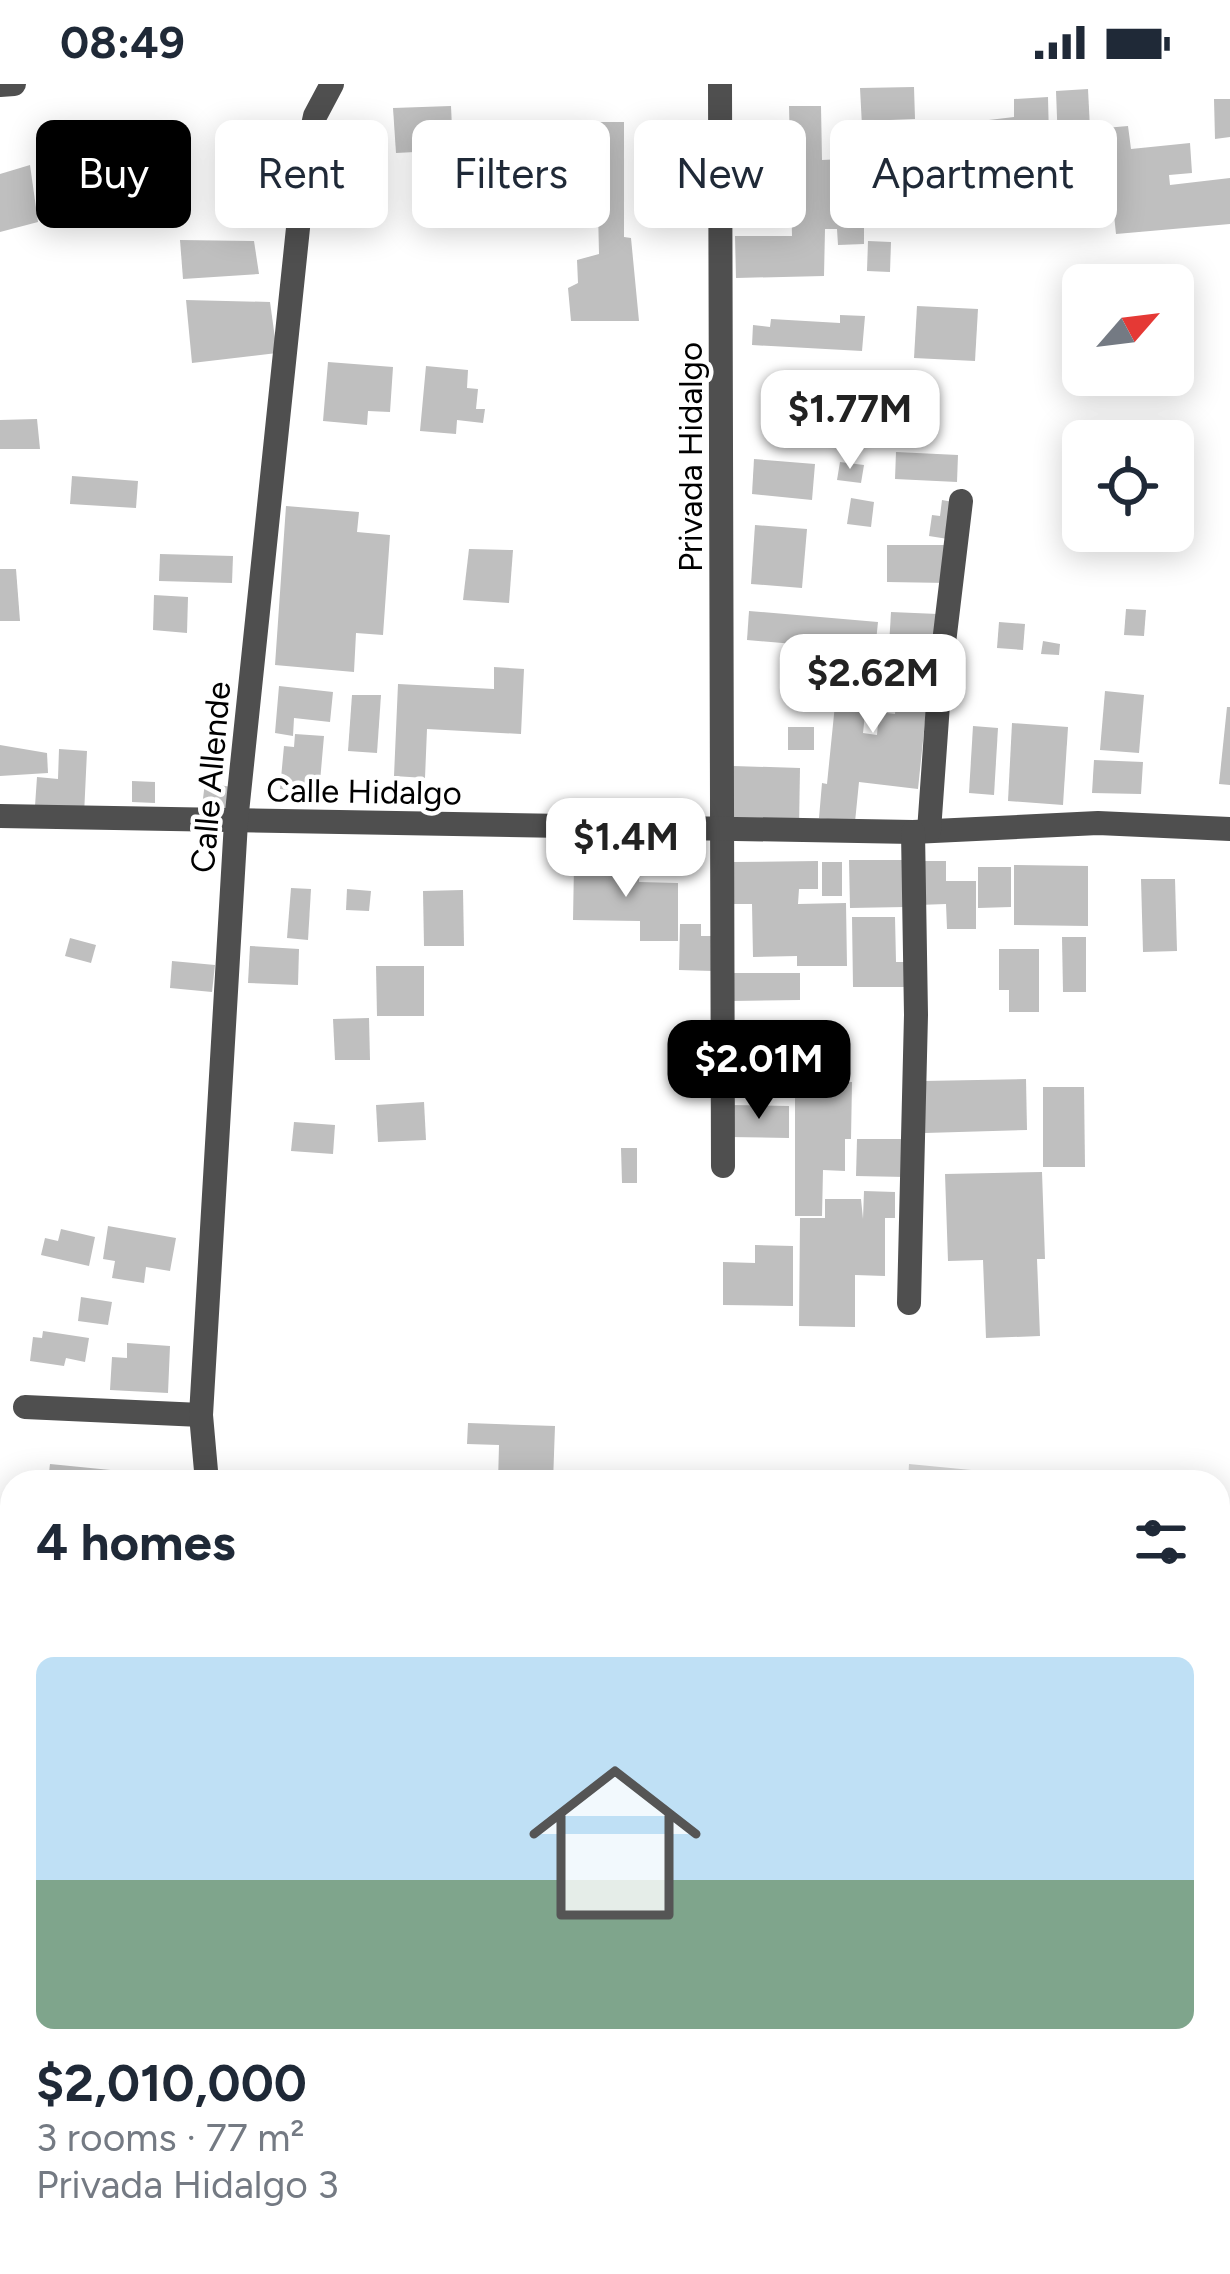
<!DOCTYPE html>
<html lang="en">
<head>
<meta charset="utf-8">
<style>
  :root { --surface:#fff; --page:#f6f6f7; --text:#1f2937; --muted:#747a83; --line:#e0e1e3; --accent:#000 }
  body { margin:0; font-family:Figtree,sans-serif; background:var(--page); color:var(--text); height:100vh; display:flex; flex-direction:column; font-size:45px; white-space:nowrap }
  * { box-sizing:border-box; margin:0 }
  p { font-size:39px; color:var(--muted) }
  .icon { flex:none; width:66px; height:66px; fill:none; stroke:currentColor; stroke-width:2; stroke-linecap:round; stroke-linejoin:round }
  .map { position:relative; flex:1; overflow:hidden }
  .side { position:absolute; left:0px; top:1386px; width:1230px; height:804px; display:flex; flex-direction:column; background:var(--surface); border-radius:36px 36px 0 0; box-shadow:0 6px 30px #0003 }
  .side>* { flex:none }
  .guide { position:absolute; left:36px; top:36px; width:1158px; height:108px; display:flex; gap:24px }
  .needle { width:78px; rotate:62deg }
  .fabs { position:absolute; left:1062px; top:180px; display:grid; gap:24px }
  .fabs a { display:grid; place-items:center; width:132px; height:132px; border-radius:18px; background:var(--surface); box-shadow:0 6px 30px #0003; font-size:60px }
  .price { position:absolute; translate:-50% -102px; padding:0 27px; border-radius:24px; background:#fff; color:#222; font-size:39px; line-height:78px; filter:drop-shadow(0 3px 6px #0008) }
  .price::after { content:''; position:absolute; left:50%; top:72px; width:36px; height:27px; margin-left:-18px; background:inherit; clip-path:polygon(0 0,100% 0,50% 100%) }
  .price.selected { background:var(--accent); color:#fff }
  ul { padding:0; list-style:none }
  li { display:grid; align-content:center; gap:24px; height:636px; padding:0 36px }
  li+li { border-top:3px solid var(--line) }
  li span { display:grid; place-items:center; height:372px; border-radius:18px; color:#555 }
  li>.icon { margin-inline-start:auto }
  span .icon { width:216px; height:216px; fill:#fffc; stroke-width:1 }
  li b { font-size:51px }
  h2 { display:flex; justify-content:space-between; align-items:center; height:144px; padding:0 36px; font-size:51px }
  .tag { padding:0 42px; border-radius:18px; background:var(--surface); box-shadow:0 6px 30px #0003; font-size:42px; line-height:108px }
  .tag.selected { background:var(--accent); color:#fff }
  .status { display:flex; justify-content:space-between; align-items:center; height:84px; padding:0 60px; background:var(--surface); direction:ltr }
  .status svg { height:33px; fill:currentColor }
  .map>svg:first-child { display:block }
</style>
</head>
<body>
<div class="status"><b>08:49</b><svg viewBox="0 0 49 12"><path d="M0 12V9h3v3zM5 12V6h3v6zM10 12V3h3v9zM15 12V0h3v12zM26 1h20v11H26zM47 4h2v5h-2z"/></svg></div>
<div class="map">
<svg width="1230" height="2190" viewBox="0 0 1230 2190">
  <rect width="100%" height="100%" fill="#fff"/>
  <polygon fill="#d6d6d6" points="909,1380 1098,1398 908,1398"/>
  <path fill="#9d9d9d" d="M1230 1659V1723C1217 1705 1209 1673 1230 1659Z"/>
  <g fill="#bfbfbf">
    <polygon points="914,3 915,35 890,36 892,120 864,122 864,160 838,161 837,145 825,145 824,192 736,194 735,152 792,152 789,22 821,22 822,76 842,75 841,61 863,61 860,4"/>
    <polygon points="1088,5 1092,84 1059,86 1056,7"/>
    <polygon points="1048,13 1050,96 977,97 972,38 1014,33 1014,15"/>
    <polygon points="1214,15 1230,15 1230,53 1215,55"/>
    <polygon points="451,22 453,66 396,69 393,24"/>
    <polygon points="596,38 624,38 624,153 631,154 639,237 571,237 568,204 578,199 577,176 599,170"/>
    <polygon points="1128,42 1131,65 1190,59 1192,89 1169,91 1170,101 1230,94 1230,140 1116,150 1105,44"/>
    <polygon points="299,51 294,105 255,107 253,55"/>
    <polygon points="30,81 38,138 0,148 0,90"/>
    <polygon points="180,156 254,157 259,190 183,195"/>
    <polygon points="868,157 891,158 890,188 867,187"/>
    <polygon points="186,216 270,218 277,269 192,279"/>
    <polygon points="917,222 978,225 975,277 914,274"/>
    <polygon points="840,231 865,232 862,267 752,261 753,241 770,243 771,235 840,239"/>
    <polygon points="328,278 393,283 390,328 368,327 367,341 323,337"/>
    <polygon points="426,282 468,286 467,304 478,305 476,325 485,325 483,339 457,336 456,350 420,347"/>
    <polygon points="37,335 40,365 0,365 0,336"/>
    <polygon points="896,368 958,371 957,398 895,395"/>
    <polygon points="754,375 815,380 812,416 752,410"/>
    <polygon points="840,378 864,381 861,399 837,396"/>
    <polygon points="72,392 138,397 136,424 70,420"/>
    <polygon points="851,414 874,418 871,443 847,440"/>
    <polygon points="942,416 953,418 948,455 929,452 932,431 940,432"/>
    <polygon points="286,422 359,428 357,448 390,451 383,551 356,549 354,588 275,581"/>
    <polygon points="755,441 807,445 802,504 751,500"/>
    <polygon points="887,461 949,461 948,499 887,498"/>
    <polygon points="469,465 513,466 509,519 463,516"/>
    <polygon points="160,470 233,472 232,499 159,497"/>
    <polygon points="0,485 16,485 20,537 0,537"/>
    <polygon points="154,511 188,513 187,549 153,546"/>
    <polygon points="1126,525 1146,526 1144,552 1124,551"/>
    <polygon points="749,527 878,538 875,567 747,556"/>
    <polygon points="891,528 938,530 937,565 889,562"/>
    <polygon points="999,538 1025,540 1023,566 997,564"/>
    <polygon points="1043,557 1060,560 1059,571 1041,570"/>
    <polygon points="840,571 871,574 870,580 889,582 887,605 868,602 863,649 877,651 879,628 895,630 899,586 930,589 918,705 859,698 855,738 819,734 822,699 827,700"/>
    <polygon points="494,583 524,585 521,650 427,645 425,694 394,692 398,600 494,605"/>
    <polygon points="279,602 333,608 330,638 294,634 293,652 275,649"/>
    <polygon points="1105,607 1144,611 1139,669 1100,666"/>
    <polygon points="352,611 381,611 377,669 348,667"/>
    <polygon points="1227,623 1230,623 1230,701 1219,700"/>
    <polygon points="1012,639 1068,643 1063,721 1008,717"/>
    <polygon points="973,642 998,644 994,711 969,709"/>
    <rect x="788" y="643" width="26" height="23"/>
    <polygon points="295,650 324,652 319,709 280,705 284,662 294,663"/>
    <polygon points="0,661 47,669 48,689 0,692"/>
    <polygon points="59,665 87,667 84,731 35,722 37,693 58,695"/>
    <polygon points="1094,676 1143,678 1141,710 1092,709"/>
    <polygon points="733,682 800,684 799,743 732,741"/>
    <polygon points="132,697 155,698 155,719 132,718"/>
    <polygon points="205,699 232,703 229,726 202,722"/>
    <polygon points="849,776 904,776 905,823 850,824"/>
    <polygon points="818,777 818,805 799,805 798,820 846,819 847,882 797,882 797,872 753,873 752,820 733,820 733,778"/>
    <polygon points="917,777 946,777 946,797 976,797 976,845 947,845 946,820 918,821"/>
    <rect x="822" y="778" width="20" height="34"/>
    <polygon points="574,781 639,782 639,798 678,799 678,857 640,857 640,837 573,836"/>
    <polygon points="1014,781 1088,782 1088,842 1014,841"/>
    <polygon points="978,783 1011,783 1011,823 978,824"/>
    <polygon points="1141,795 1175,795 1177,867 1143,868"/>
    <polygon points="291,804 311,805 308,856 287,854"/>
    <polygon points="347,805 371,807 369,827 346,826"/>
    <polygon points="463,806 464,862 424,862 423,807"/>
    <polygon points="852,833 895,833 896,878 909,878 909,903 853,903"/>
    <polygon points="680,840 701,840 701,852 713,852 713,887 679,886"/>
    <polygon points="1062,853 1086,853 1086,908 1063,908"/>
    <polygon points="70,854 96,861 91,879 65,872"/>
    <polygon points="250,862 299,865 298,901 248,899"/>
    <polygon points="999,865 1039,865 1039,928 1009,928 1009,906 999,906"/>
    <polygon points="172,877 215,881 212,908 170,904"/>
    <polygon points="376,882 424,882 424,932 377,932"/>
    <polygon points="731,889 800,889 800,916 731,917"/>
    <polygon points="369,934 370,976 335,976 333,935"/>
    <polygon points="733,939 798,940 798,979 732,978"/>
    <polygon points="1026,995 1027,1046 925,1049 923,997"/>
    <polygon points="795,997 852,998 851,1055 845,1055 845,1087 823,1086 822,1132 795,1132"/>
    <polygon points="1043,1003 1084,1003 1085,1083 1043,1083"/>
    <polygon points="424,1018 426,1056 378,1058 376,1021"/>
    <polygon points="729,1021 789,1022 789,1054 729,1053"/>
    <polygon points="294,1038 335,1041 333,1070 291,1067"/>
    <polygon points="857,1055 905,1055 905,1093 856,1092"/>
    <polygon points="621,1064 637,1064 637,1099 622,1099"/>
    <polygon points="1042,1088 1045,1175 1037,1175 1040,1252 986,1254 983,1176 948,1177 945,1090"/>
    <polygon points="864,1107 895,1108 895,1134 885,1134 885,1192 855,1191 855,1243 799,1242 800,1134 825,1134 825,1115 861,1115 863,1135"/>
    <polygon points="108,1142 176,1154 170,1187 146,1183 144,1199 112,1194 115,1177 103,1175"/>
    <polygon points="61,1145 95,1153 89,1182 41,1171 45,1154 58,1157"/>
    <polygon points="755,1161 793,1162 793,1222 723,1221 723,1178 755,1179"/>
    <polygon points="81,1213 112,1218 108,1241 78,1237"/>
    <polygon points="43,1247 89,1254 85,1278 66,1274 64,1282 30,1277 33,1253 42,1254"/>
    <polygon points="127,1259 170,1262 168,1309 110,1306 112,1273 127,1274"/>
    <polygon points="468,1339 555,1342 553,1398 498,1398 499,1361 467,1360"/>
    <polygon points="50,1380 151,1390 150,1398 48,1397"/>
    <polygon points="0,1460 12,1462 12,1500 9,1500 6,1515 0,1514"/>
    <polygon points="2,1530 12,1531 12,1563 0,1561"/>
    <polygon points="0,1673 12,1674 12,1708 0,1707"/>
    <polygon points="613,2178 690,2178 688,2190 612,2190"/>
    <polygon points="727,2178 793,2178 793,2190 726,2190"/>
    <polygon points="799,2178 918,2178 918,2190 798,2190"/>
    <polygon points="923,2178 965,2178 964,2185 944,2183 943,2190 921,2190"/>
    <polygon points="973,2178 998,2178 997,2190 973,2190"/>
    <polygon points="1126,2178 1161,2181 1163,2190 1129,2190"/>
    <polygon points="1196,2178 1199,2190 1174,2190 1172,2181"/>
  </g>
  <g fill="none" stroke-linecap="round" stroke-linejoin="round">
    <g stroke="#4f4f4f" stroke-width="24">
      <polyline points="720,0 723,1082"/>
      <polyline points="0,1 14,0"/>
      <polyline points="0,732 913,748 1098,739 1230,745"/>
      <polyline points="929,747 940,592 961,417"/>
      <polyline points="909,1219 916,931 913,748"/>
      <polyline points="25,1323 201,1331"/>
      <polyline points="207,1398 201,1331 236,738 305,77 315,32 332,0"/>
      <polyline points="0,1992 12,1992"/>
      <polyline points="1218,2104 1230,2107"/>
      <polyline points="346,2178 347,2190"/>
      <polyline points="701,2190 702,2178"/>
    </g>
  </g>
  <g text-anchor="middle" stroke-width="9" stroke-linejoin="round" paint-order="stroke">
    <g font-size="33" fill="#000" stroke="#fff">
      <text transform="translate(690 373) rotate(-90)" y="12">Privada Hidalgo</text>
      <text transform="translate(210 693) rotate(-85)" y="12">Calle Allende</text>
      <text transform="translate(364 707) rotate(1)" y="12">Calle Hidalgo</text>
    </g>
  </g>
</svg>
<div class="fabs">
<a><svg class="needle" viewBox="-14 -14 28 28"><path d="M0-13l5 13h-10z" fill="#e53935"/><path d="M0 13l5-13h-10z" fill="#747a83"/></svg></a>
<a><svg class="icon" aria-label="locate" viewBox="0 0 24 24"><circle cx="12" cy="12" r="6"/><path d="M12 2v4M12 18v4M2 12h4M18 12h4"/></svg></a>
</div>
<b class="price" style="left:850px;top:388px">$1.77M</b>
<b class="price" style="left:873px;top:652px">$2.62M</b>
<b class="price" style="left:626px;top:816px">$1.4M</b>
<b class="price selected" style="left:759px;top:1038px">$2.01M</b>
<div class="guide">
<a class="tag selected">Buy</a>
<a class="tag">Rent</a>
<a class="tag">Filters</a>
<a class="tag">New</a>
<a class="tag">Apartment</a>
</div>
<section class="side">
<h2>4 homes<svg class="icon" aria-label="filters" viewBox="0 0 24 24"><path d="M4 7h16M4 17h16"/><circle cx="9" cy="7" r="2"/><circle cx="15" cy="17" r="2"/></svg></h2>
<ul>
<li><span style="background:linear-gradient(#bfe0f5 60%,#7fa58c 0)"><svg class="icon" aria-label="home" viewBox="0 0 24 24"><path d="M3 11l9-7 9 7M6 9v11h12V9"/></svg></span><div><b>$2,010,000</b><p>3 rooms · 77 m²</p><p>Privada Hidalgo 3</p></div></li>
</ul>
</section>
</div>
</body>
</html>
